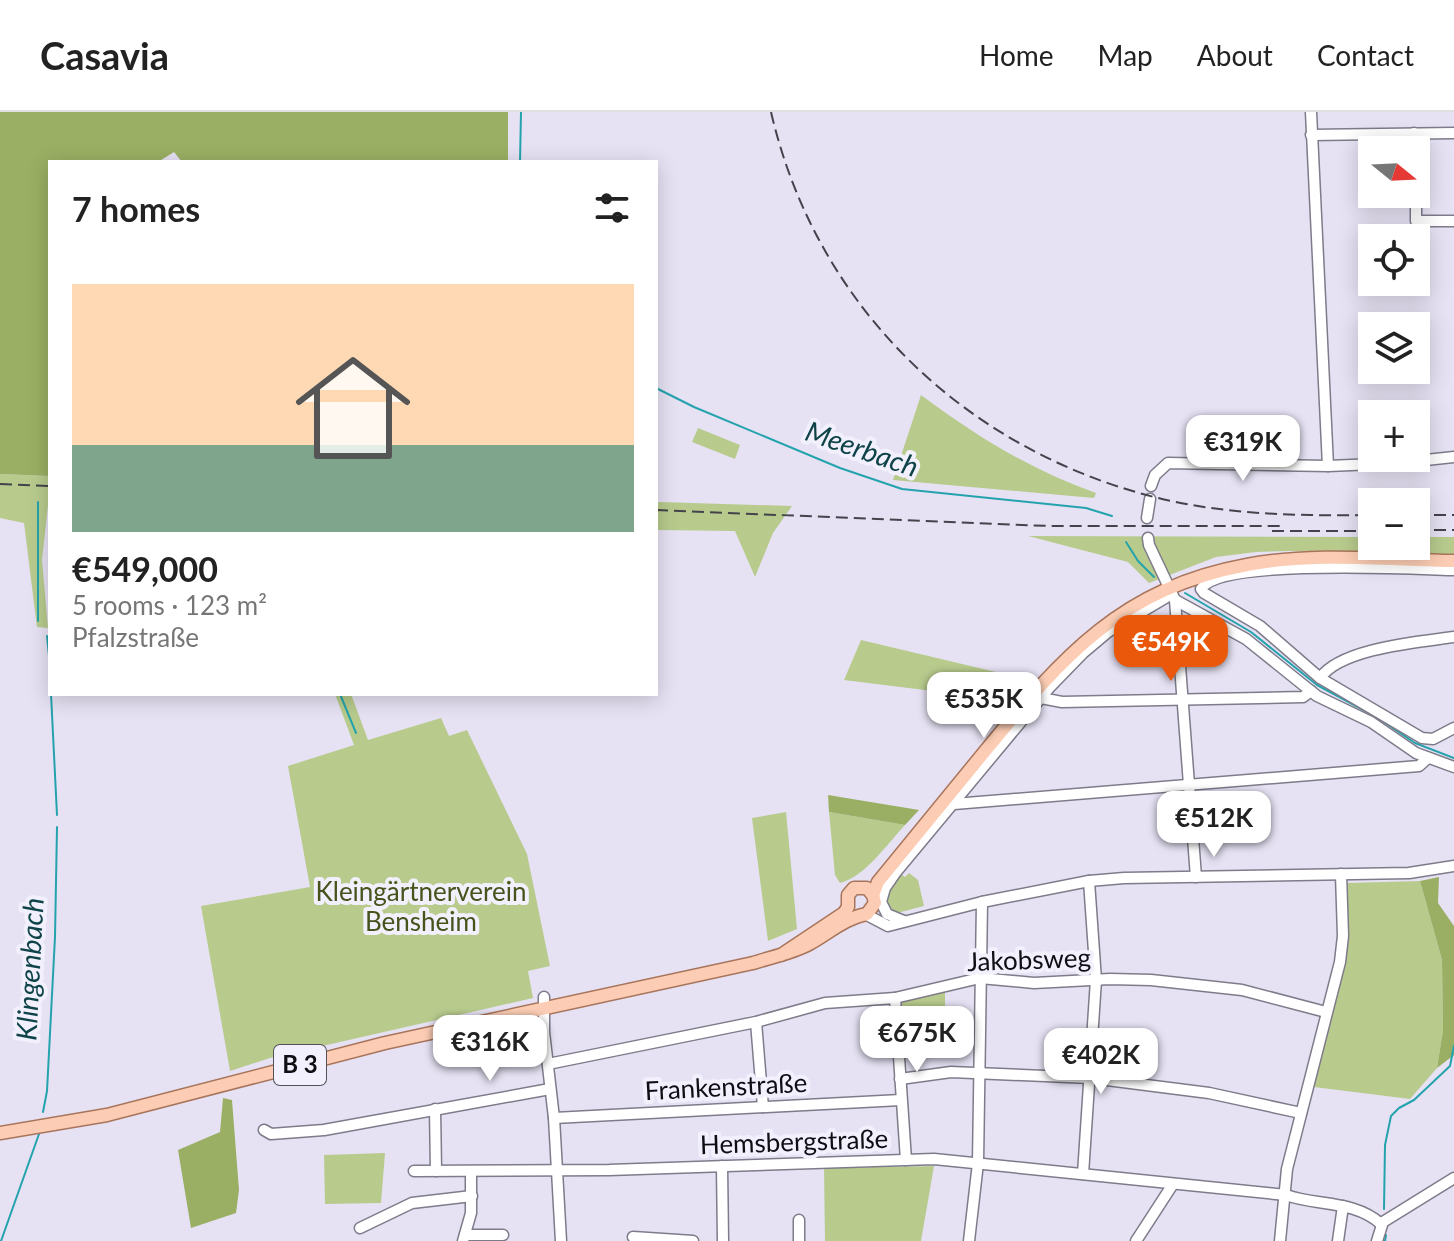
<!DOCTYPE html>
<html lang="en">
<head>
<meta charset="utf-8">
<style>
  :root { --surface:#fff; --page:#f2f2f2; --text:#222; --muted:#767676; --line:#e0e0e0; --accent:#ea580c }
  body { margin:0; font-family:Lato,sans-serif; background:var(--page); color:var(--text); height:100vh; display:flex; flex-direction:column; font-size:30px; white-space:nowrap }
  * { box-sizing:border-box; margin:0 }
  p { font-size:26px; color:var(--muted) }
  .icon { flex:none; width:44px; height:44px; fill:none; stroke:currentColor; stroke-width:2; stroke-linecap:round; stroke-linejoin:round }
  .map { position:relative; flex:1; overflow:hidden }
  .panel { position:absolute; left:48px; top:48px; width:610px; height:536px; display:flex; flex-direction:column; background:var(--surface); border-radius:0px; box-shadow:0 4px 20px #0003 }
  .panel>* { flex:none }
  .needle { width:52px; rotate:108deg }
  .tools { position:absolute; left:1358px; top:24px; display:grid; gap:16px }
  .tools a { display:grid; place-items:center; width:72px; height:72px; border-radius:0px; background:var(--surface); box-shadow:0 4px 20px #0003; font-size:40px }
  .price { position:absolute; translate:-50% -68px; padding:0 18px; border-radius:16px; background:#fff; color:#222; font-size:26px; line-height:52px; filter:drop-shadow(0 2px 4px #0008) }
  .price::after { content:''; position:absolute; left:50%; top:48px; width:24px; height:18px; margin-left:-12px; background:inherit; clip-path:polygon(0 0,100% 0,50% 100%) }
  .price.selected { background:var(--accent); color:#fff }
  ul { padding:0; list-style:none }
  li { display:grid; align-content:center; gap:16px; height:424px; padding:0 24px }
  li+li { border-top:2px solid var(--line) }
  li span { display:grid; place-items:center; height:248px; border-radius:0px; color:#555 }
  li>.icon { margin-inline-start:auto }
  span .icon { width:144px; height:144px; fill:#fffc; stroke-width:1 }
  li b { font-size:34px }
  h2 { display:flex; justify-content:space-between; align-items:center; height:96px; padding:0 24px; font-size:34px }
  header { display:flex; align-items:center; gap:48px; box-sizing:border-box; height:112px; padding:0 40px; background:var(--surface); border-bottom:2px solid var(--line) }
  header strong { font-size:38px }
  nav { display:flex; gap:44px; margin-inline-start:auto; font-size:28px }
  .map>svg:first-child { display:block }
</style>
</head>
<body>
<header>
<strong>Casavia</strong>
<nav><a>Home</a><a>Map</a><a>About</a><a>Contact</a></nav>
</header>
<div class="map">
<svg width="1454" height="1129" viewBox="0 0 1454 1129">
  <rect width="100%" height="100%" fill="#e6e2f4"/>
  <g fill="#b8cb8d">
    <path d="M921 283C976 324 1031 358 1096 381L1094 386 893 368Z"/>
    <polygon points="698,316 740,333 735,347 692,330"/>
    <polygon points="0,362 50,364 50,393 48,393 42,448 48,516 37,515 24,411 0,406"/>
    <polygon points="656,390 660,390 792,394 773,421 755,465 735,419 656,418"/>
    <polygon points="1028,424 1372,425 1372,434 1416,434 1416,425 1454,425 1454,445 1290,439 1256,440 1216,445 1149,471 1128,450"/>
    <polygon points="861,528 1030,568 1013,589 844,568"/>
    <polygon points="335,582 351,582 368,628 441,606 449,624 467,618 527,742 550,854 528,859 533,886 270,946 230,959 201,794 310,775 288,654 354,633"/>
    <polygon points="786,700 797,817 768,829 752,706"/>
    <path d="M829 700 905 713C887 732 865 765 840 771L835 763Z"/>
    <polygon points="909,761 918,768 924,794 897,801 890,800 886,794 888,781 901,762 905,765"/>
    <polygon points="1420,769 1442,848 1443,918 1437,956 1410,987 1314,975 1347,844 1347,771"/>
    <polygon points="945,880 945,923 902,923 900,896 903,890"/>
    <polygon points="385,1041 381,1091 325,1092 324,1043"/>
    <polygon points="934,1054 921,1129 825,1129 824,1056"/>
  </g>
  <g fill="#9aaf63">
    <polygon points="0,0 508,0 508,50 182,50 174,40 158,50 50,50 50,364 0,362"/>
    <polygon points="828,683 919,698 905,713 829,700"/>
    <polygon points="1439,765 1438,791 1454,814 1454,943 1437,956 1443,918 1442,848 1420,769"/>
    <polygon points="223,986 232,988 239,1078 236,1101 191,1116 178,1038 220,1020"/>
  </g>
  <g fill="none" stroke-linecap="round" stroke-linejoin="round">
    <g stroke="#25a3ad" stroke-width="2">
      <polyline points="520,50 521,0"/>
      <polyline points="656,276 694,295 840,356 902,377 1086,396 1112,404"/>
      <polyline points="38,390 38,509"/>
      <polyline points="1126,430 1138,449 1154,465"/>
      <polyline points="1185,481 1251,520 1317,573 1369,601"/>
      <polyline points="47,524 50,554"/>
      <polyline points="51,582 57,703"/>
      <polyline points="340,582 356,621"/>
      <polyline points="1378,606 1415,631 1454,646"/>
      <polyline points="43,1000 47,979 55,825 57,715"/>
      <polyline points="1384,1097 1385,1033 1391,1004 1399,996 1414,988 1450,954 1454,934"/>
      <polyline points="1,1129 39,1022"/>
      <polyline points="1385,1129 1386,1123"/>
    </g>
    <g stroke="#7e7b8a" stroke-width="13">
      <g id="minor">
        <polyline points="1311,0 1328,354"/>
        <polyline points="1414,21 1415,38"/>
        <polyline points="1311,23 1454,21"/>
        <polyline points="1416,82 1416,109 1454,109"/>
        <polyline points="1151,374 1155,363 1168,351 1328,354 1398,351 1454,345"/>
        <polyline points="1147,406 1150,387"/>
        <polyline points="1148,426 1149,433 1175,488 1196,765"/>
        <path d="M1454 458C1414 457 1220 446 1201 477L1204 481 1260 514 1320 566 1422 626 1433 627 1454 616"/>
        <polyline points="1175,488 1246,527 1317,584 1371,610 1416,641 1454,655"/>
        <path d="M1320 566C1341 536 1419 530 1454 525"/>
        <polyline points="1041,586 1062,590 1303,585 1311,579"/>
        <polyline points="954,692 1419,654 1428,646"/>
        <polyline points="865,802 888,814 982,790 1089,769 1124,766 1409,761 1454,754"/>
        <polyline points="904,809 887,802 881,790 885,776 896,760 1049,576 1083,541 1108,520 1172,482"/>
        <polyline points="544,885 544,920 554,1006 561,1129"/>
        <polyline points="895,886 906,1048"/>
        <polyline points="756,910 763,995"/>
        <polyline points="548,952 756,910 825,891 895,886 980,866 1034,871 1110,867 1151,868 1242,878 1326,900"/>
        <polyline points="900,967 951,960 1091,966 1209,981 1301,1001"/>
        <polyline points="435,997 436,1059"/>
        <polyline points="554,1006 901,988"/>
        <polyline points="264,1018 271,1022 324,1018 550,977"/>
        <polyline points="722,1054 723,1129"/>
        <path d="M414 1059 609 1058 934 1047 1286 1083C1316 1094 1355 1088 1381 1112"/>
        <polyline points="1083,1062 1096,868 1089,769"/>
        <polyline points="799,1108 799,1129"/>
        <polyline points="360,1116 412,1091 472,1084"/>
        <polyline points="465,1123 503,1123"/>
        <polyline points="633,1125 693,1129"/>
        <polyline points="463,1129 471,1101 471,1060"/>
        <polyline points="969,1129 978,1051 982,790"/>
        <polyline points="1136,1129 1173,1072"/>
        <polyline points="1280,1129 1287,1057 1340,850 1343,824 1341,762"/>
        <polyline points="1338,1129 1343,1094"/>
        <polyline points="1377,1129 1383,1110 1454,1066"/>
      </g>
    </g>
    <g stroke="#a8755c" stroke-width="15">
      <g id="major">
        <path d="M873 783 878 770C914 726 950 682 986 638 1063 544 1122 476 1247 453 1314 440 1386 448 1454 449"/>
        <path d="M0 1021 107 1003 385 931 753 851C772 845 792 841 809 832 829 821 845 806 867 802L875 791 873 783 867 776H854L848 783V795L844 801 781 843"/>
      </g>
    </g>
    <use href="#minor" stroke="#fff" stroke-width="10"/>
    <use href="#major" stroke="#fccdb4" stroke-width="12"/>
    <g stroke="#44434b" stroke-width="2" stroke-dasharray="12 6" stroke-linecap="butt">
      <path d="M771 0C816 194 963 336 1154 385 1225 403 1299 404 1372 403"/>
      <polyline points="0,372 50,374"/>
      <polyline points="656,398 1049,414 1284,414"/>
      <polyline points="1416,403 1454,403"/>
      <polyline points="1416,418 1454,418"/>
      <polyline points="1272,419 1372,419"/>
    </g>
  </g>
  <g text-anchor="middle" stroke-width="8" stroke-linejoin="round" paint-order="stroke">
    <rect fill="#f3f0fe" stroke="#53525a" stroke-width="2" x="274" y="933" width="52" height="40" rx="6"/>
    <g font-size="24" font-weight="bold" fill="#0f0e14">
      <text x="300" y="961">B 3</text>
    </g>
    <g font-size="26" fill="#46541c" stroke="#f3f0fe">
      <text x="421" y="789">Kleingärtnerverein<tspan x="421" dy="30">Bensheim</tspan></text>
    </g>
    <g font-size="26" fill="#0f0e14" stroke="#f3f0fe">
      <text transform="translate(1029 848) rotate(-2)" y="9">Jakobsweg</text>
      <text transform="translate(726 975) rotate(-3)" y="9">Frankenstraße</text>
      <text transform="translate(794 1030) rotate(-2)" y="9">Hemsbergstraße</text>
    </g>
    <g font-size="28" font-style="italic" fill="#0e4348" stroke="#f3f0fe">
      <text transform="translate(862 337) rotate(19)" y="10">Meerbach</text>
      <text transform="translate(30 857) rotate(-87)" y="10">Klingenbach</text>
    </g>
  </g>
</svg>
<div class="tools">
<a><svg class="needle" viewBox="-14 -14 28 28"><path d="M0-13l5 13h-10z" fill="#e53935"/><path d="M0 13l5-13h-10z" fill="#767676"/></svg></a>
<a><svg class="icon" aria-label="locate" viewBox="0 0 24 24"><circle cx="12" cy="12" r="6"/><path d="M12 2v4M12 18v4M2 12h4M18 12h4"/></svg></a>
<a><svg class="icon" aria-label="layers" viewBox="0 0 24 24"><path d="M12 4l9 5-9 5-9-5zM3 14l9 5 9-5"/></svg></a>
<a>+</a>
<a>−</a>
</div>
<b class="price" style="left:1243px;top:371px">€319K</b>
<b class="price selected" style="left:1171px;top:571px">€549K</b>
<b class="price" style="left:984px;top:628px">€535K</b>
<b class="price" style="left:1214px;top:747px">€512K</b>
<b class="price" style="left:917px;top:962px">€675K</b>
<b class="price" style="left:490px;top:971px">€316K</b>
<b class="price" style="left:1101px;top:984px">€402K</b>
<section class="panel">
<h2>7 homes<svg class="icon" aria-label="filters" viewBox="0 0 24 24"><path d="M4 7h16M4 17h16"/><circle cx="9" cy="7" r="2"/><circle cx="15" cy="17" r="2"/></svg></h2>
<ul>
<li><span style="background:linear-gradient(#ffd9b3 65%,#7fa58c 0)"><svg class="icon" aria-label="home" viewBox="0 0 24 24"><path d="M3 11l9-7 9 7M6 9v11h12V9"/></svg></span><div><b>€549,000</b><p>5 rooms · 123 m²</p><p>Pfalzstraße</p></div></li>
</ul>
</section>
</div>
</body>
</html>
